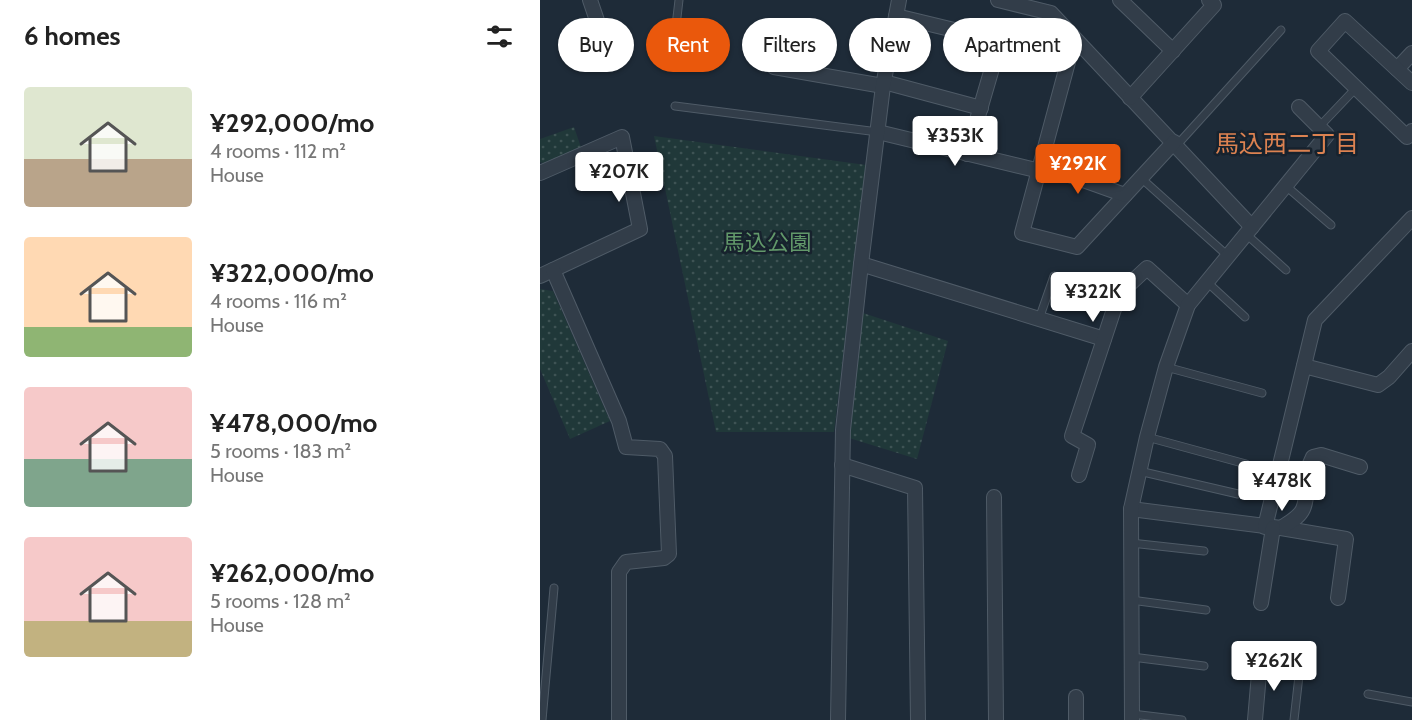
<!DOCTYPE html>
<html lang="en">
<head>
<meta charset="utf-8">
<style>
  :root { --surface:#fff; --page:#f2f2f2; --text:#222; --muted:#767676; --accent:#ea580c }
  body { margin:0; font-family:Cabin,"Noto Sans JP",sans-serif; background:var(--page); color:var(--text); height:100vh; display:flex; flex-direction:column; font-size:22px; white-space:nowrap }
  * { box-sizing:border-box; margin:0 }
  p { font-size:20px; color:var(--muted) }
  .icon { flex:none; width:33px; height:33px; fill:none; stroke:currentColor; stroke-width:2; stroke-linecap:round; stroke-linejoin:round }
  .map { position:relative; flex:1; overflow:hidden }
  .drawer { display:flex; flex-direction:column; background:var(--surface); width:540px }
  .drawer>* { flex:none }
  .banner { position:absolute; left:18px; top:18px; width:570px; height:54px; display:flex; gap:12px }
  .price { position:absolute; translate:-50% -51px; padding:0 14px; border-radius:6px; background:#fff; color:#222; font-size:20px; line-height:39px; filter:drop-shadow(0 2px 3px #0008) }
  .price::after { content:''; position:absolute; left:50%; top:36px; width:18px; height:14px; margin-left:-9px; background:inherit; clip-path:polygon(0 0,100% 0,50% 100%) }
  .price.selected { background:var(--accent); color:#fff }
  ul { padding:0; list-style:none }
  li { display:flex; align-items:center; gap:18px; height:150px; padding:0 24px }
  li span { display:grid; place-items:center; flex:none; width:168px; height:120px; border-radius:6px; color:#555 }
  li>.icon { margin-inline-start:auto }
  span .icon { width:72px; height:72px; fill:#fffc; stroke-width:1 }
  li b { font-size:26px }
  h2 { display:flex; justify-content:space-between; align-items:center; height:72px; padding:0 24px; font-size:26px }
  .chip { padding:0 21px; border-radius:27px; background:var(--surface); box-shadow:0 2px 4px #0004; font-size:21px; line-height:54px }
  .chip.selected { background:var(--accent); color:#fff }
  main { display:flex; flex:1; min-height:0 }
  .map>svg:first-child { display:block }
</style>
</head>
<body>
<main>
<section class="drawer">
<h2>6 homes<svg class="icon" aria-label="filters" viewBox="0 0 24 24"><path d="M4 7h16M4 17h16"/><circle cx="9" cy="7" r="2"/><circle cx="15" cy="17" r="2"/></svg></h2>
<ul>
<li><span style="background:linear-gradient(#dfe7d0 60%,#b9a48a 0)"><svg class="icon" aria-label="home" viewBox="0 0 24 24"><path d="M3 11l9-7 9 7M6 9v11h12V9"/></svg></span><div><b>¥292,000/mo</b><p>4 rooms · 112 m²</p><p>House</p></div></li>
<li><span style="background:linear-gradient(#ffd9b3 75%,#8fb573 0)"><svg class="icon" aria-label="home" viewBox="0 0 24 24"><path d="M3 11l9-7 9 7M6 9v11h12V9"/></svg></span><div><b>¥322,000/mo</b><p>4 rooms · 116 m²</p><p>House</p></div></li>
<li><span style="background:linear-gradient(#f6c9c9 60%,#7fa58c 0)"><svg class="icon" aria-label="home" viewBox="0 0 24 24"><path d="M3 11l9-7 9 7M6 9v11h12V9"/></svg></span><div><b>¥478,000/mo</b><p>5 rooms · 183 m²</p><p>House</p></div></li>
<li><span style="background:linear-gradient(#f6c9c9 70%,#c2b280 0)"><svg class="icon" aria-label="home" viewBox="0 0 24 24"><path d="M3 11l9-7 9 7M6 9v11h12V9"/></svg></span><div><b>¥262,000/mo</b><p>5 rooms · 128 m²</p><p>House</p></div></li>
</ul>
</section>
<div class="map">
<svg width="872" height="720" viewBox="0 0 872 720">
  <defs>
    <pattern id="park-dots" width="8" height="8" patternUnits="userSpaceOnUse" patternTransform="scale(1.5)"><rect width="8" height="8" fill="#203839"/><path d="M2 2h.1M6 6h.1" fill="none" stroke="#3e5354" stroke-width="1.8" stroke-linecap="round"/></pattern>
  </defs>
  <rect width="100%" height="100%" fill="#1e2b38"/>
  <g fill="url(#park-dots)">
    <polygon points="34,127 43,153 9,165 0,162 0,139"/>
    <polygon points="114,136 326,165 294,432 176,432"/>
    <polygon points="0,289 13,291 70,421 30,439 0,369"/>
    <polygon points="323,313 408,341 377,459 309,438"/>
  </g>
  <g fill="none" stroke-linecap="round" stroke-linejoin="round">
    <g stroke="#4f5b67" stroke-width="9">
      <g id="service">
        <polyline points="134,43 139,0"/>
        <polyline points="135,106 338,132"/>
        <polyline points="779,127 816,88"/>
        <polyline points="637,145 741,30"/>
        <polyline points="601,178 688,256"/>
        <polyline points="746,186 791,225"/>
        <polyline points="706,234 746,270"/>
        <polyline points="667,282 705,317"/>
        <polyline points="499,319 514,276"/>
        <polyline points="626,367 722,393"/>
        <polyline points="607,437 706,464"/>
        <polyline points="599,471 698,494"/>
        <polyline points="591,543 664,551"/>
        <polyline points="591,600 666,610"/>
        <polyline points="592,657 664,666"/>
        <polyline points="828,694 872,702"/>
        <polyline points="592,714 642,720"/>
        <polyline points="2,720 14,588"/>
        <polyline points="754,720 760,667"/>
      </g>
    </g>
    <g stroke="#4f5b67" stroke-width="16">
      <g id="minor">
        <polyline points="50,0 66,47"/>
        <polyline points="458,0 511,13 712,227"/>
        <polyline points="580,0 633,51"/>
        <polyline points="356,16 460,41 427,154"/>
        <polyline points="534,40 482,233 537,247 634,142"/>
        <polyline points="234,67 343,86"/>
        <polyline points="857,69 872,53"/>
        <polyline points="344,82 441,108"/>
        <polyline points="872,83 805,21 778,51 867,137 872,131"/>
        <polyline points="590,98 674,5 669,0"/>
        <polyline points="338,132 500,171"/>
        <polyline points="501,165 585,195"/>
        <polyline points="0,173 82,137 100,229 0,276"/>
        <polyline points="321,264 564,339"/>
        <polyline points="13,270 79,421 86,447 120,449 125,456 129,554 124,558 86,562 79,572 79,720"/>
        <polyline points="764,366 838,385 849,377 872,351"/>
        <polyline points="302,465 375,488 378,720"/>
        <polyline points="539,475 548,445 532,436 579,294 607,268 648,305"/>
        <polyline points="454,497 456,720"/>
        <polyline points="591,509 741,528 806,539 798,598"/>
        <polyline points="725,527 775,320 872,218"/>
        <path d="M741 528C748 523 759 518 763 509 770 494 763 475 773 457L781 455 820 467"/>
        <polyline points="721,603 733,528"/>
        <polyline points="536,697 536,720"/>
        <polyline points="298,720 303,430 321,264 343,86 359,0"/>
        <polyline points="592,720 591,509 607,437 626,367 648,305 787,135 759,107"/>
        <polyline points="715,720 720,662"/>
      </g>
    </g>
    <use href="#service" stroke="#323d49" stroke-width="7"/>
    <use href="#minor" stroke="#323d49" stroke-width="14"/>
  </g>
  <g text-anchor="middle" stroke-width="5" stroke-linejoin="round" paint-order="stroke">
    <g font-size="22" fill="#62986a" stroke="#17222d">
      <text x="227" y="250">馬込公園</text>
    </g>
    <g font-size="24" fill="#dc8251" stroke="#17222d">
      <text x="747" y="152">馬込西二丁目</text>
    </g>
  </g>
</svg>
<b class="price" style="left:415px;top:167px">¥353K</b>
<b class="price selected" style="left:538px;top:195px">¥292K</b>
<b class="price" style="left:79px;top:203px">¥207K</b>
<b class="price" style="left:553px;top:323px">¥322K</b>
<b class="price" style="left:742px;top:512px">¥478K</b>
<b class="price" style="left:734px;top:692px">¥262K</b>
<div class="banner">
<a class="chip">Buy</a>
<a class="chip selected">Rent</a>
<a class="chip">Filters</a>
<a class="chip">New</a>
<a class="chip">Apartment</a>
</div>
</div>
</main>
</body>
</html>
